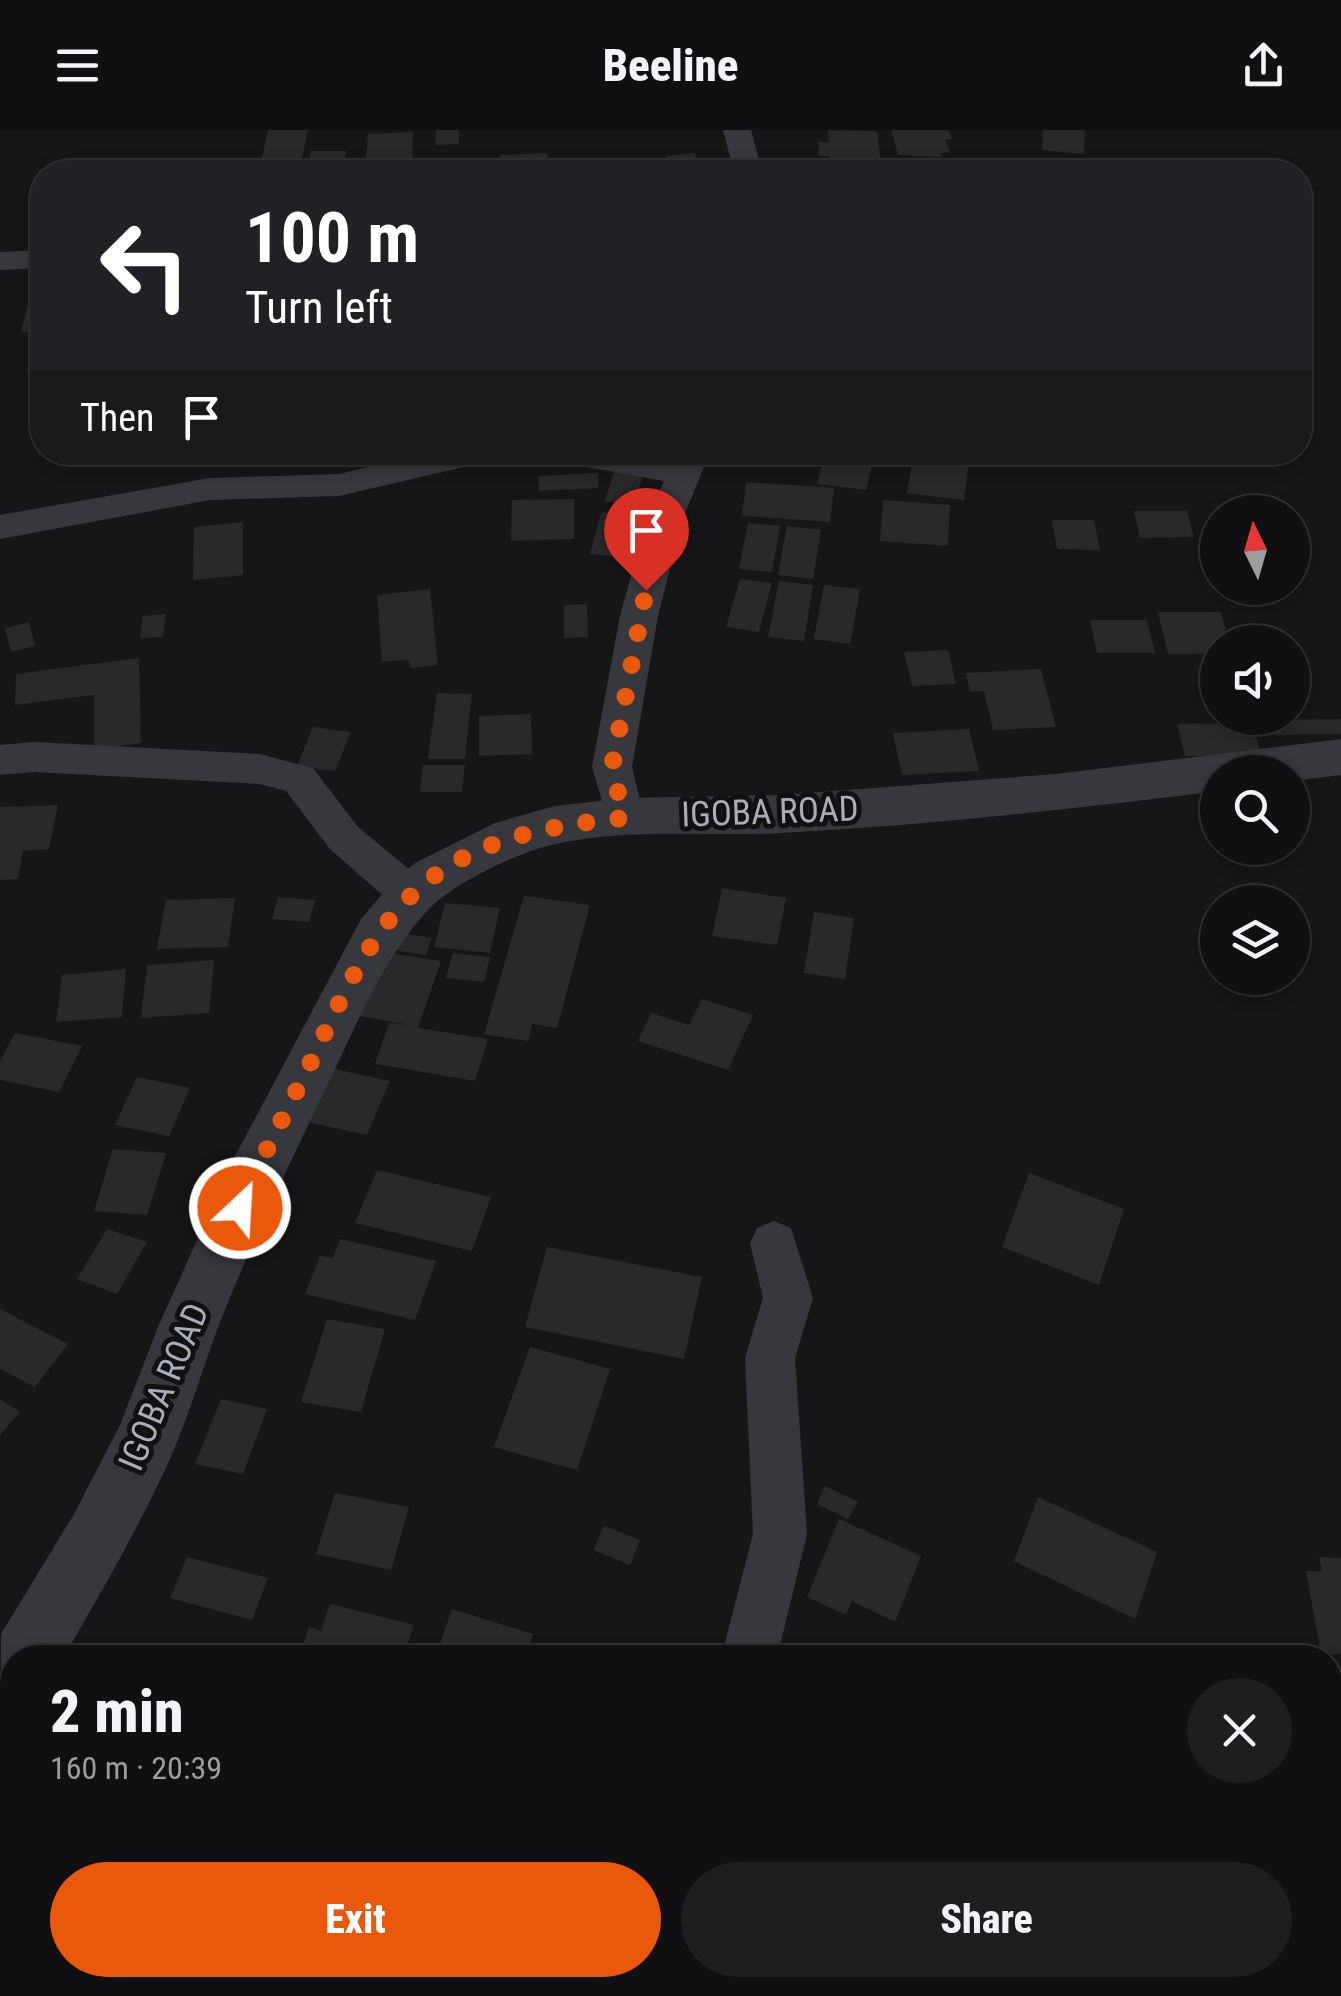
<!DOCTYPE html>
<meta charset="utf-8">
<style>
:root{--surface:#101012;--page:#1e1e20;--text:#f1f3f6;--muted:#9c9d9f;--line:#303032;--accent:#ea580c}
body{margin:0;font-family:"Roboto Condensed",sans-serif;background:var(--page);color:var(--text);height:100vh;display:flex;flex-direction:column;font-size:38px;white-space:nowrap}
*{box-sizing:border-box;margin:0}
p{font-size:32px;color:var(--muted)}
.icon{flex:none;width:55px;height:55px;fill:none;stroke:currentColor;stroke-width:2;stroke-linecap:round;stroke-linejoin:round}
.map{position:relative;flex:1;overflow:hidden}
.details{position:absolute;left:0px;top:1515px;width:1342px;height:352px;display:flex;flex-direction:column;background:var(--surface);border-radius:40px 40px 0 0;box-shadow:0 5px 15px #0003,0 0 0 2px var(--line)}
.details>*{flex:none}
.guide{position:absolute;left:30px;top:30px;width:1282px;height:305px;border-radius:40px;box-shadow:0 5px 15px #0003,0 0 0 2px var(--line);background:#202124;color:#fff;overflow:hidden}
.needle{width:65px;rotate:355deg}
.controls{position:absolute;left:1200px;top:365px;display:grid;gap:20px}
.controls a{display:grid;place-items:center;width:110px;height:110px;border-radius:50%;background:var(--surface);box-shadow:0 5px 15px #0003,0 0 0 2px var(--line);font-size:50px}
.pin{position:absolute;display:grid;place-items:center;width:85px;height:85px;color:#fff;margin:-102px -42px;border-radius:50% 50% 50% 0;rotate:-45deg;box-shadow:0 0 10px #0007}
.pin .icon{rotate:45deg}
.me{position:absolute;width:110px;margin:-55px;rotate:25deg;stroke-linejoin:round;filter:drop-shadow(0 0 8px #0008)}
.turn{display:flex;align-items:center;gap:35px;height:210px;padding:0 50px;font-size:45px}
.turn .icon{width:130px;height:130px;stroke-width:2.5}
.turn b{display:block;font-size:70px;line-height:85px}
.then{display:flex;align-items:center;height:95px;padding:0 50px;background:#0003;gap:20px;font-size:38px}
.round{display:grid;place-items:center;flex:none;width:105px;height:105px;border-radius:52px;background:var(--page)}
.summary{display:flex;align-items:center;justify-content:space-between;height:170px;padding:0 50px}
h1{font-size:60px;font-weight:800;line-height:75px}
.primary-button{display:flex;gap:20px;margin-top:auto;padding:20px 50px}
.primary-button a{flex:1;height:115px;border-radius:60px;background:var(--accent);color:#fff;font-size:40px;font-weight:800;line-height:115px;text-align:center}
.primary-button a+a{background:var(--page);color:var(--text)}
header{display:flex;justify-content:space-between;align-items:center;height:130px;padding:0 50px;background:var(--surface);font-size:45px;font-weight:800}
.map>svg:first-child{display:block}
</style>
<header><svg class="icon" aria-label="menu" viewBox="0 0 24 24"><path d="M4 6h16M4 12h16M4 18h16"/></svg>Beeline<svg class="icon" aria-label="share" viewBox="0 0 24 24"><path d="M12 15V3M7 8l5-5 5 5M5 13v7h14v-7"/></svg></header>
<div class="map">
<svg width="1341" height="1866" viewBox="0 0 1341 1866">
<rect width="100%" height="100%" fill="#161618"/>
<path fill="#29292c" d="M268 0H308L301 32H261Z
M436 0H459V14L435 15Z
M828 0 877 1 881 34 830 33V26H819L818 12H829Z
M891 0H949L952 9H945L950 22 941 23 942 27 898 25Z
M1043 0H1085L1084 24 1042 20Z
M413 2 412 42H365L368 4Z
M311 21H346L343 42H308Z
M547 23 548 42H500V25Z
M695 23 697 35 668 37 666 26Z
M968 31 1031 32 1033 42H970Z
M31 162H42V201L21 202Z
M825 322H875L866 360 817 354Z
M914 322H970L964 370 907 363Z
M614 342 643 346 634 375 605 371Z
M598 343 599 358 539 361 538 346Z
M746 352 834 358 830 392 742 386Z
M574 369V409L511 411 512 370Z
M883 370 950 375 948 416 880 411Z
M1134 381H1187L1194 407 1140 408Z
M601 382 630 385 620 427 590 424Z
M1052 390H1094L1100 420 1057 419Z
M243 392V445L193 450 194 397Z
M748 393 780 396 772 442 739 439Z
M787 396 821 400 813 449 778 445Z
M740 449 772 453 759 502 726 497Z
M779 451 813 455 804 511 768 507Z
M824 455 860 459 850 514 814 509Z
M430 459 438 535 410 538 409 530 382 532 377 465Z
M587 474 588 507 564 508V475Z
M1158 482H1221L1229 512H1218V524H1168Z
M166 484 163 507 140 508 143 486Z
M1090 490H1147L1155 523H1097Z
M29 492 35 516 11 522 5 498Z
M948 520 956 554 912 556 904 522Z
M139 528 141 613 94 620V565L15 575 16 544Z
M1041 539 1056 597 993 600 984 561 970 562 966 543Z
M437 563 472 564 465 629H428Z
M531 584 532 624 479 626V586Z
M1341 589V604L1272 605 1268 590Z
M1252 593 1261 625 1185 626 1177 594Z
M313 597 351 602 335 641 297 636Z
M969 599 979 641 902 645 893 603Z
M423 635H465L462 662H420Z
M58 675 49 719 23 721 18 749 0 750V677Z
M722 758 786 768 777 815 712 806Z
M524 766 590 775 557 898 532 894 528 911 484 904Z
M278 767 315 770 309 792 272 789Z
M235 768 228 817 157 819 166 770Z
M445 773 500 778 490 823 434 817Z
M814 782 854 788 845 849 804 843Z
M400 803 432 808 426 825 393 820Z
M372 820 441 831 418 898 488 909 475 951 375 934 389 893 411 895 347 884Z
M453 823 490 827 484 852 446 848Z
M214 830 209 883 141 888 147 835Z
M126 839 122 887 56 892 62 845Z
M702 869 753 885 728 940 638 911 651 883 689 895Z
M15 903 82 916 59 962 0 950V931Z
M326 937 390 951 367 1005 302 991Z
M137 947 190 958 169 1006 115 995Z
M113 1019 166 1023 147 1085 94 1081Z
M377 1040 491 1067 472 1121 355 1093Z
M1029 1043 1124 1079 1099 1155 1002 1117Z
M107 1099 147 1112 117 1164 77 1149Z
M340 1109 436 1131 415 1190 305 1164 320 1126 333 1128Z
M547 1117 702 1147 684 1229 525 1197Z
M0 1179 68 1214 35 1257 0 1239Z
M327 1189 385 1199 361 1282 301 1272Z
M530 1217 610 1239 577 1340 494 1317Z
M0 1269 20 1282 0 1305Z
M221 1269 267 1279 243 1344 195 1334Z
M825 1356 858 1372 848 1389 817 1374Z
M335 1363 409 1377 391 1440 316 1424Z
M1038 1367 1157 1422 1135 1489 1014 1431Z
M839 1389 921 1426 895 1492 852 1471 846 1485 807 1467Z
M604 1396 640 1410 630 1435 593 1420Z
M187 1427 268 1448 252 1490 170 1468Z
M1319 1427 1341 1428V1524H1321L1306 1441H1322Z
M330 1474 414 1495 403 1528H298L309 1497 321 1501Z
M452 1479 533 1504 525 1528H435Z
M1341 1626V1732L1330 1736V1631Z
M0 1659 12 1663V1715L0 1711Z
M0 1717 12 1721V1843L0 1839 5 1824 0 1822Z
M50 1855H96L91 1866Z
M174 1855V1866H118L119 1859Z
M330 1855H429L426 1866H326Z
M736 1855H807L830 1866H733Z
M913 1855H1007L1003 1866H932Z
M1053 1855H1179L1176 1866H1049Z"/>
<g fill="none" stroke-linecap="round" stroke-linejoin="round">
<path fill="#37383d" fill-rule="evenodd" d="M723 0H751L762 42H734Z
M42 120V138L0 140V122Z
M432 322H499L494 330 339 366 210 370 0 409V385L210 348 339 344Z
M548 322H630L673 330 676 322H710L682 391 658 486 632 637 644 687 638 698 624 703 610 698 592 637 620 486 646 391 664 351 565 333 553 330Z
M35 612 259 624 313 638 358 697 426 753 432 765 426 777 411 782 396 777 330 719 286 661 259 654 35 642 0 645V615Z
M774 1091 791 1098 813 1168 795 1228 807 1404 777 1528H721L753 1404 745 1228 763 1168 750 1113 757 1098Z
M621 1855H683L679 1866H617Z"/>
<path fill="#37383d" fill-rule="evenodd" d="M1341 609V645L1292 651V642H1218V661C1073 679 928 695 782 703 706 707 626 697 551 715 515 724 454 753 428 780 380 831 353 904 322 966 285 1043 248 1120 217 1200 201 1243 188 1289 169 1331 138 1399 101 1463 63 1528H12V1557L1 1552V1504L74 1384 120 1295 158 1197 233 1030 361 789 393 751 415 733 495 693 555 676 624 668 781 665 1056 644Z"/>
</g>
<g fill="none" stroke-linecap="round" stroke-linejoin="round">
<path stroke="#ea580c" stroke-width="18" stroke-dasharray="0 32.4" d="M240 1078C260 1031 284 986 307 940 339 875 370 795 430 749 486 706 556 695 624 688L612 637 646 460"/>
</g>
<g text-anchor="middle" dominant-baseline="central" stroke-width="10" stroke-linejoin="round" paint-order="stroke">
<g font-size="35" fill="#a8adb8" stroke="#111113">
<text transform="translate(770 682) rotate(-2)">IGOBA ROAD</text>
<text transform="translate(164 1257) rotate(-67)">IGOBA ROAD</text>
</g>
</g>
</svg>
<div class="controls">
<a><svg class="needle" viewBox="-14 -14 28 28"><path d="M0-13l5 13h-10z" fill="#e53935"/><path d="M0 13l5-13h-10z" fill="#9c9d9f"/></svg></a>
<a><svg class="icon" aria-label="sound" viewBox="0 0 24 24"><path d="M4 9h4l5-4v14l-5-4H4zM17 9q2 3 0 6"/></svg></a>
<a><svg class="icon" aria-label="search" viewBox="0 0 24 24"><circle cx="10" cy="10" r="6"/><path d="M15 15l6 6"/></svg></a>
<a><svg class="icon" aria-label="layers" viewBox="0 0 24 24"><path d="M12 4l9 5-9 5-9-5zM3 14l9 5 9-5"/></svg></a>
</div>
<div class="pin" style="left:646px;top:460px;background:#d93025"><svg class="icon" aria-label="arrive" viewBox="0 0 24 24"><path d="M6 21V4h12l-3 4 3 4H6"/></svg></div>
<svg class="me" style="left:240px;top:1078px" viewBox="-20 -20 40 40"><circle r="17" fill="#ea580c" stroke="#fff" stroke-width="3"/><path d="M0-11L8 9 0 5-8 9z" fill="#fff"/></svg>
<div class="guide">
<div class="turn"><svg class="icon" aria-label="left" viewBox="0 0 24 24"><path d="M17 20v-9H6M10 6l-5 5 5 5"/></svg><div><b>100 m</b>Turn left</div></div>
<div class="then">Then<svg class="icon" aria-label="arrive" viewBox="0 0 24 24"><path d="M6 21V4h12l-3 4 3 4H6"/></svg></div>
</div>
<section class="details">
<div class="summary"><div><h1>2 min</h1><p>160 m · 20:39</p></div><a class="round"><svg class="icon" aria-label="close" viewBox="0 0 24 24"><path d="M6 6l12 12M18 6L6 18"/></svg></a></div>
<div class="primary-button"><a>Exit</a><a>Share</a></div>
</section>
</div>
